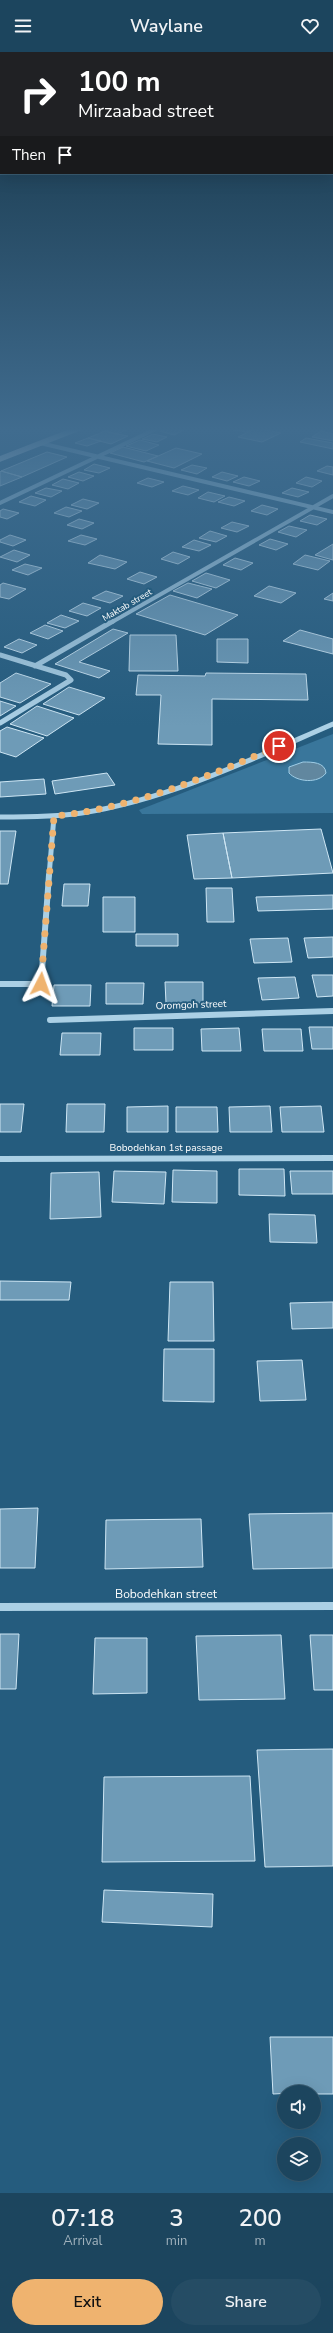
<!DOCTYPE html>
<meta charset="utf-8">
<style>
:root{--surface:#1c455e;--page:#254c64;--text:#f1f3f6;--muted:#a0b1bc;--line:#3a5d73;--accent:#efb36f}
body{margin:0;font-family:"Nunito Sans",sans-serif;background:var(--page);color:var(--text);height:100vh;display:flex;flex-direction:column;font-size:15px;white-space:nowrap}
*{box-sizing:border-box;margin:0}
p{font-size:13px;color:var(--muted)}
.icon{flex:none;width:22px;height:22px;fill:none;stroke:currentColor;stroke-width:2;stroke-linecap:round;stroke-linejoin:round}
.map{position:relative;height:2141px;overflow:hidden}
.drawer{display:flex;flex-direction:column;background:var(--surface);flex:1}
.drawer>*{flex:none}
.hud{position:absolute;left:0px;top:0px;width:333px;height:122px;box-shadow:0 4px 16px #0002,0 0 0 1px var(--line);background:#202124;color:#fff;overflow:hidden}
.tools{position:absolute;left:277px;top:2033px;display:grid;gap:8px}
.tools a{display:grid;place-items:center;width:44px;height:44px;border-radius:50%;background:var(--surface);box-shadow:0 4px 16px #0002,0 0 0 1px var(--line);font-size:20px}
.pin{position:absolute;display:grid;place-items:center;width:34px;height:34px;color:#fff;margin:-17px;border:2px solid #fff;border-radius:50%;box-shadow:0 1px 4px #0007}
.me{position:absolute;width:44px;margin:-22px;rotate:4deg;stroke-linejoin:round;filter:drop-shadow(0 0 3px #0008)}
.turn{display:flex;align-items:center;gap:14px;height:84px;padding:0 12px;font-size:18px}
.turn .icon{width:52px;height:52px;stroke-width:2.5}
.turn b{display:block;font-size:28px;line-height:34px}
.then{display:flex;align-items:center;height:38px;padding:0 12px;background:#0003;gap:8px;font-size:15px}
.eta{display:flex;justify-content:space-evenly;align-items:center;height:68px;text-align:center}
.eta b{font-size:24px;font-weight:600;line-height:28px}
.primary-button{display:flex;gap:8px;margin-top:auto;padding:8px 12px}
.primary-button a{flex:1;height:46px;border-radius:24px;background:var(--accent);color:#111;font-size:16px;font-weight:600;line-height:46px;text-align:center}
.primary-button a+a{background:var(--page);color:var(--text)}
header{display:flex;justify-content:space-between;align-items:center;height:52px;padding:0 12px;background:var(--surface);font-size:18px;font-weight:600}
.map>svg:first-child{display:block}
</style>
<header><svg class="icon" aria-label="menu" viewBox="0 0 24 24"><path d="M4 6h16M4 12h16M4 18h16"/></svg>Waylane<svg class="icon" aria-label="heart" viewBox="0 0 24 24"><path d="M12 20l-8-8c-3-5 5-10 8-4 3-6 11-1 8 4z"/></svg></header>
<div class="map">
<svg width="333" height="2141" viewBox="0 0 333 2141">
<rect width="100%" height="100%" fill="#255c7e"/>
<path fill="#39769b" d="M333 682V761L142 762 139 758Z"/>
<path fill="#61879f" stroke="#9fcde6" d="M303 710C312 710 325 710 326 721 318 732 297 730 289 721V715Z"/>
<path fill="#6e9bb7" stroke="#cee6f4" d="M115 375H132L117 382 105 379Z
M170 375 184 378 174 383 160 379Z
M239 375H258L247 380 233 378Z
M257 376 281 381 262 390 238 385Z
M105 379 117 382 128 384 111 392 88 386Z
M321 379 333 382V389L312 385Z
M153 382 167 385 157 390 142 387Z
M88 386 101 389 87 394 75 391Z
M306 386 333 391V397L300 390Z
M140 388 159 393 146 399 126 394Z
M123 395 158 404 144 410 110 401Z
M176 396 202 402 174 416 147 409Z
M47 400 67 405 22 425 1 419Z
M94 412 110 416 99 421 84 418Z
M192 413 207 416 197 422 181 418Z
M327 414 333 415V423L317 419Z
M0 420 1 419 22 425 0 434Z
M79 420 94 424 83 429 68 425Z
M222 420 238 424 227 429 212 425Z
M244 425 260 429 249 434 233 430Z
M306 425 322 429 312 435 296 431Z
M148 426 164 430 152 435 137 431Z
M63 427 79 431 68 437 52 433Z
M183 434 199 438 188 443 172 439Z
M46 436 62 439 51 445 35 441Z
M292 436 309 440 298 445 282 441Z
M208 440 225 444 214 450 198 446Z
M31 444 46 448 35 454 19 450Z
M229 445 245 449 234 454 218 450Z
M83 447 99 451 87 457 71 453Z
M262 453 278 457 267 463 251 459Z
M66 455 82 459 69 465 54 461Z
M3 457 19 461 7 467 0 465V459Z
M310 463 327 467 317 473 300 469Z
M79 467 94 471 82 477 67 473Z
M232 470 249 474 237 480 221 476Z
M289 474 307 478 296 485 278 480Z
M210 479 227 484 216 490 199 486Z
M10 483 26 488 13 494 0 490V488Z
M81 483 97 487 85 493 68 489Z
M270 487 288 492 276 498 259 493Z
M194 488 211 493 199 499 182 495Z
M333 492V508L315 503Z
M14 498 30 503 17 510 0 505Z
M173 500 190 505 178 512 161 507Z
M100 503 127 510 115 517 88 511Z
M305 503 330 509 318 518 293 512Z
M235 506 253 511 241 518 223 513Z
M25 512 42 516 28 523 12 518Z
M140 520 157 525 144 532 127 527Z
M206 521 230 528 216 536 192 529Z
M3 531 26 537 9 547 0 545V533Z
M188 531 212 537 197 546 173 539Z
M269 534 296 541 281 551 254 544Z
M106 539 123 544 110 551 92 546Z
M333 541V549L324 547Z
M170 543 238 563 205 583 136 562Z
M83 551 101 556 87 564 69 559Z
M61 563 79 569 65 576 47 571Z
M45 573 63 579 48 587 30 581Z
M113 577 128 581 79 610 110 619 99 626 55 612Z
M300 578 333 587V602L283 589Z
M130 583H176L178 619H129Z
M19 587 37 593 22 601 4 595Z
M217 587H248V611L217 610Z
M16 621 51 632 20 651 0 645V631Z
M206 621 306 622 308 648 212 647V693L158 692 161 643H136L138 623 205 624Z
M69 635 105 646 79 663 43 652Z
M0 649 16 654 0 664Z
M37 654 74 666 47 684 10 672Z
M7 675 44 686 16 705 0 700V679Z
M107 721 115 733 55 742 52 729Z
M44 727 46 742 0 745V730Z
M321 777 333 821 232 826 223 781Z
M0 779H16L8 832H0Z
M223 781 232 826 194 827 187 783Z
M64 832H90L88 854H62Z
M206 836H232L234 870H207Z
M333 843V857L258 859 256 845Z
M103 845H135V880H103Z
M136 882H178V894H136Z
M333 885V905L308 906 304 886Z
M288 886 292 910 254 911 250 887Z
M312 923H333V944L317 945Z
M295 925 299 946 262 948 258 926Z
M165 930H203V951H166Z
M106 931H144L143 952H106Z
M54 933H91L90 954H52Z
M309 975H333V997H312Z
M134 976H173V998H134Z
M239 976 241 999H202L201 977Z
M262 977H301L303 999H264Z
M62 981H101L100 1003H60Z
M0 1052H24L21 1080H0Z
M67 1052H105L104 1080H66Z
M168 1054V1080H127V1055Z
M270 1054 272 1080H230L229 1055Z
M321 1054 324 1080H282L280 1055Z
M176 1055H217L218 1080H176Z
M239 1117H284L285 1144 239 1143Z
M173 1118 217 1119V1151L172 1150Z
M114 1119 166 1120 164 1152 112 1150Z
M290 1119H333V1142H292Z
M99 1120 101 1165 50 1167 51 1121Z
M269 1162 315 1163 317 1191 270 1190Z
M0 1229 71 1230 69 1248H0Z
M170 1230H213L214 1289H168Z
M333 1250V1276L292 1277 290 1251Z
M164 1297H214V1350L163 1349Z
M302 1308 306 1348 260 1349 257 1309Z
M38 1456 35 1516H0V1457Z
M333 1461V1516L253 1517 249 1462Z
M201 1467 203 1515 105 1517 106 1468Z
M0 1582H19L16 1637H0Z
M281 1583 285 1647 199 1648 196 1584Z
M310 1583H333V1638H314Z
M95 1586H147V1641L93 1642Z
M333 1697V1814L265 1815 257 1698Z
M250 1724 255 1809 102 1810 104 1725Z
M104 1838 213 1842 212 1875 102 1870Z
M270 1985H333V2042H314V2040L273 2042Z"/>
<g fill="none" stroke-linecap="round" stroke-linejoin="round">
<path stroke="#abd0e5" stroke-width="4" d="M40 391 333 460
M0 451 160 375
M112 570 333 444"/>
<path stroke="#abd0e5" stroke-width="5" d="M0 603 66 623 71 628 0 671
M35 614 113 569
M0 765C27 765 55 765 82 761 170 747 252 707 333 672
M49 824 54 764"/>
<path stroke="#abd0e5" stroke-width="6" d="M0 932H41L49 823
M50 968 333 959
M0 1107 333 1106"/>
<path stroke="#abd0e5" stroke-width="8" d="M0 1555 333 1554"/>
<path stroke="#ebf5fd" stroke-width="5.5" d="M0 407 82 375"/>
</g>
<linearGradient id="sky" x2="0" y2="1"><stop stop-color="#143345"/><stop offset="0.56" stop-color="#406c8f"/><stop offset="1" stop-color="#406c8f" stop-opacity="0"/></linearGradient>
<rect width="333" height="674" fill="url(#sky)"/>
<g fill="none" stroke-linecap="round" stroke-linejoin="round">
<path stroke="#efb36f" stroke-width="7" stroke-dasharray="0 12.6" d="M41 932 54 764C134 756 206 725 279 694"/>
</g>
<g text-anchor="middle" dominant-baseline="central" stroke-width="4" stroke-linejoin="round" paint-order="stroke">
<g font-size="9" fill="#fff" stroke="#255c7e">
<text transform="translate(127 553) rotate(-30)">Maktab street</text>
</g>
<g font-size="10" fill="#fff" stroke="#255c7e">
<text transform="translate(191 953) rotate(-2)">Oromgoh street</text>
<text x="166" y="1096">Bobodehkan 1st passage</text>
</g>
<g font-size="12" fill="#fff" stroke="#255c7e">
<text x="166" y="1542">Bobodehkan street</text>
</g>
</g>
</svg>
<div class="tools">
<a><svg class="icon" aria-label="sound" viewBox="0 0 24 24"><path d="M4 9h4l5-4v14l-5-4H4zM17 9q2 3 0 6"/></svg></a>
<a><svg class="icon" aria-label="layers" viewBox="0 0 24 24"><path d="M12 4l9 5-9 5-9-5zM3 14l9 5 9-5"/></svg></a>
</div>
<div class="pin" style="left:279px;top:694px;background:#d93025"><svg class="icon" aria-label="arrive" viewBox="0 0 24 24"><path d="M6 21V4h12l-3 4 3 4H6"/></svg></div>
<svg class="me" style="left:41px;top:932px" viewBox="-20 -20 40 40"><path d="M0-17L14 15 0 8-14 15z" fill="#efb36f" stroke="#fff" stroke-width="4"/></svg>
<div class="hud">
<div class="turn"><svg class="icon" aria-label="right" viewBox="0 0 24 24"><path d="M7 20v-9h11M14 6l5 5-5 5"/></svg><div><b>100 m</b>Mirzaаbаd street</div></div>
<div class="then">Then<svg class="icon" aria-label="arrive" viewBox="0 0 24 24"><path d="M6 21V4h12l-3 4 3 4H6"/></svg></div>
</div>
</div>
<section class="drawer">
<div class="eta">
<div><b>07:18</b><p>Arrival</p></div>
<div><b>3</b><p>min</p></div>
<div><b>200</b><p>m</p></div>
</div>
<div class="primary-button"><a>Exit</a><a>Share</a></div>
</section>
